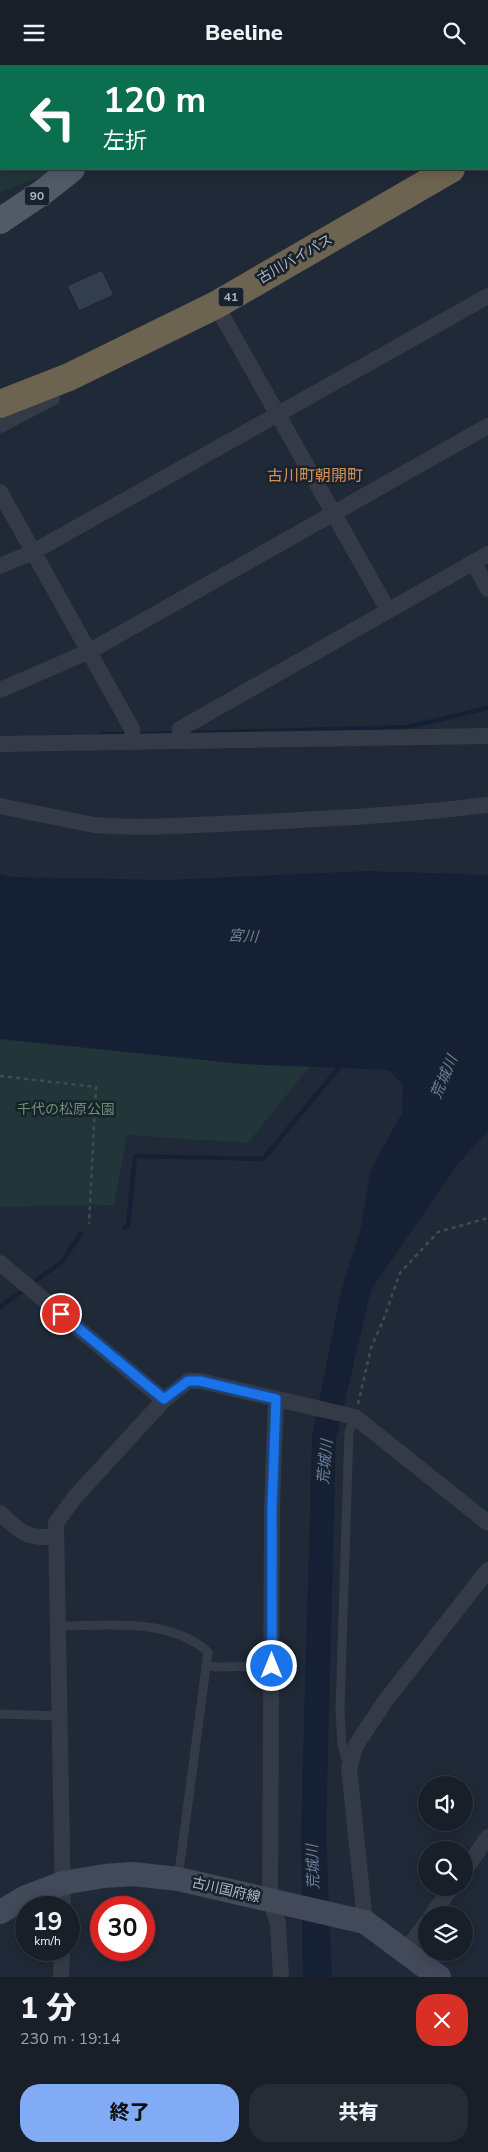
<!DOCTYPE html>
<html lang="ja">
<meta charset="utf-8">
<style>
:root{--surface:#181f29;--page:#252c35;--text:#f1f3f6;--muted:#9fa2a8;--line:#363d46;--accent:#82abf6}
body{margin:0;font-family:"Nunito Sans","Noto Sans JP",sans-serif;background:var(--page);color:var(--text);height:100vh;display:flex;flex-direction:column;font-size:19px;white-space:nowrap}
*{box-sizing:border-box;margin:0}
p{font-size:16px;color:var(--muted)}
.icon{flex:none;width:28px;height:28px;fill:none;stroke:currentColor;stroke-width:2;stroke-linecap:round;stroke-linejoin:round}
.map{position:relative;height:1912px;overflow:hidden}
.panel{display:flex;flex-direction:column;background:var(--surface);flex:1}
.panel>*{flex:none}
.banner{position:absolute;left:0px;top:0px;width:489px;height:105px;box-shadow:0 2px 12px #0003,0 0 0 1px var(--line);background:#0b6e4f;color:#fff;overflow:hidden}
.buttons{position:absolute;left:418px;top:1711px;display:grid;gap:10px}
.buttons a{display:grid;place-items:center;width:55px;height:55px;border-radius:50%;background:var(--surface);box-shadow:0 2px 12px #0003,0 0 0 1px var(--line);font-size:25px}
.speed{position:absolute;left:15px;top:1831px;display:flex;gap:10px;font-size:25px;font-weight:700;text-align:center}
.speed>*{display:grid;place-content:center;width:65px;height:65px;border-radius:50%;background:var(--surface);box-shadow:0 2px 12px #0003,0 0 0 1px var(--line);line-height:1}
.speed small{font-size:12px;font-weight:400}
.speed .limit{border:8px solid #d22;background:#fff;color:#111}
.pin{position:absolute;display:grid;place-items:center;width:42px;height:42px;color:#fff;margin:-21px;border:2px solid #fff;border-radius:50%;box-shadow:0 1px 5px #0007}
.me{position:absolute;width:55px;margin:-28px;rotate:0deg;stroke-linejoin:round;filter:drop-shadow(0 0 4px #0008)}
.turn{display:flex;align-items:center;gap:18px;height:105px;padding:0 20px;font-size:22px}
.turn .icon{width:65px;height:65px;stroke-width:2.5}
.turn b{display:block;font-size:35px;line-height:42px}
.round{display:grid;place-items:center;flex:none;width:52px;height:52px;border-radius:20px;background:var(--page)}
.head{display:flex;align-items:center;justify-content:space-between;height:85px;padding:0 20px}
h1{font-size:30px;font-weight:800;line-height:38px}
.button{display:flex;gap:10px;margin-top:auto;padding:10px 20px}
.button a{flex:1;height:58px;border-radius:20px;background:var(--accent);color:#111;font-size:20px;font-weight:800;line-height:58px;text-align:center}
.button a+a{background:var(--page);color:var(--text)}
header{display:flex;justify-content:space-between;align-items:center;height:65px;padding:0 20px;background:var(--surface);font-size:22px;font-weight:800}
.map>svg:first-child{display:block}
</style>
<header><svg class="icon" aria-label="menu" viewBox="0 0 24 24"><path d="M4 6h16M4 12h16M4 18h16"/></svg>Beeline<svg class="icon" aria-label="search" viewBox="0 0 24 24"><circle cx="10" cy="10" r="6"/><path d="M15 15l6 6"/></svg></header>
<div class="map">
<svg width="488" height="1912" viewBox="0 0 488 1912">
<rect width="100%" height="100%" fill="#202937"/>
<path fill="#223538" d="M0 0H113L1 1V104H51L48 109 0 127Z
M0 973 319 990 248 1078 127 1070 114 1140 0 1142Z"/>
<path fill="#152034" d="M369 806 488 810V1066L457 1100 371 1225 336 1374 326 1766 332 1912H303L301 1767 312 1371 341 1227 361 1162 370 1107 402 1048 403 1020 389 1005 243 999 0 974V809L12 812 165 815Z"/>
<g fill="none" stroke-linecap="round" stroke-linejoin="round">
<path stroke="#152034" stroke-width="4.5" d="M186 668 407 662 488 643
M101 669H129
M136 669 176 668
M125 1163 128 1161 135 1091 263 1094 341 1000
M31 1219 62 1197 81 1168
M0 1242 25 1224"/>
</g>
<path fill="#323d4e" stroke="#1b222e" d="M102 205 114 230 79 246 67 221Z"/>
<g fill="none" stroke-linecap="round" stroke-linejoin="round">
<path stroke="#3b4e50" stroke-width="2.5" stroke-dasharray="4 4" stroke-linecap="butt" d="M0 1011 96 1022 89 1159
M358 1339 371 1283 384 1253 400 1208 438 1167 488 1153"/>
<path stroke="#343b47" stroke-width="9" d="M57 1561C106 1561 169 1552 208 1587L178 1814
M206 1600 217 1602 272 1601
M0 1649 59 1651
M348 1700 342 1680 340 1645 349 1367 355 1352"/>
<path stroke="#343b47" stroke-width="16" d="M216 240 388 545
M0 360 52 333
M0 427 132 664 133 676
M473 497 488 524
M0 501 33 487 488 231
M0 625 90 586 488 361
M180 676V664L488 489
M0 679 488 671
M0 741 94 760C143 764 193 760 242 758 324 754 406 750 488 740
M0 1198 164 1335 188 1316H200L355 1352 488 1458
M276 1335 272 1442 270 1836 278 1858 281 1912
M0 1448C22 1468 24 1473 55 1472
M464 1806 488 1772
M63 1842 56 1458 75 1432 164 1335
M432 1850 452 1822
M365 1857 349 1703 356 1680 386 1635 488 1505
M405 1887 426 1858
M61 1912 62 1885"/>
<path stroke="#424a5a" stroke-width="24" d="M0 1847 26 1832 63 1818 104 1811 133 1809 178 1814 365 1857 439 1912"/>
<path stroke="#525a68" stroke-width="26" d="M142 1V0
M0 156 43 127 72 104"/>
<path stroke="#6d6351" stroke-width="28" d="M0 339 69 312 216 240 451 104"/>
</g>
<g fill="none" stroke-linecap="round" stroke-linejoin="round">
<g stroke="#114b97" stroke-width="12">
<path id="route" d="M61 1249 164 1334 188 1316H200L276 1334 272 1442V1601"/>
</g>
<use href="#route" stroke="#1a73e8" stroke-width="9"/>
</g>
<g text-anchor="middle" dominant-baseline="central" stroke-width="5" stroke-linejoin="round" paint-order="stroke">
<g fill="#19212c" stroke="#818996" stroke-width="1">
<rect x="24.5" y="121.5" width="25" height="19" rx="4"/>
<rect x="218.5" y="222.5" width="25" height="19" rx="4"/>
</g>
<g font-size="12" font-weight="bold" fill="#aeb6c4">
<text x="37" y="131">90</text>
<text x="231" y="232">41</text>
</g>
<g font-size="14" fill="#aeb6c4" stroke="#19212c">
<text transform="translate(295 194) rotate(-30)">古川バイパス</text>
<text transform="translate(226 1825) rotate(13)">古川国府線</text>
</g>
<g font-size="14" fill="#669472" stroke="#19212c">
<text x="66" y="1044">千代の松原公園</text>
</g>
<g font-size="15" font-style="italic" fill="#677fa3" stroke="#19212c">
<text transform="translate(243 871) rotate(4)">宮川</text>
<text transform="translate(444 1012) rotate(-67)">荒城川</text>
<text transform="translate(325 1397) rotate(-85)">荒城川</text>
<text transform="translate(313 1802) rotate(-92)">荒城川</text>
</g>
<g font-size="16" fill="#d1925c" stroke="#19212c">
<text x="315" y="411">古川町朝開町</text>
</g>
</g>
</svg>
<div class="buttons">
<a><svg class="icon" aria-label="sound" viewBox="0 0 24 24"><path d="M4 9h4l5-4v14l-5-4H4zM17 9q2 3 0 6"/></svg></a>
<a><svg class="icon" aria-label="search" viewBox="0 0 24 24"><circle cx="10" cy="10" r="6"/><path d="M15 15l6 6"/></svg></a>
<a><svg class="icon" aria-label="layers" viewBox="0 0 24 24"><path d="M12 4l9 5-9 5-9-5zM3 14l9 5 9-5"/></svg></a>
</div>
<div class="speed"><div>19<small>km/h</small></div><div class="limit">30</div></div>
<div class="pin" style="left:61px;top:1249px;background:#d93025"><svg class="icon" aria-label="arrive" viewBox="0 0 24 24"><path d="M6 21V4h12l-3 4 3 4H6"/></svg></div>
<svg class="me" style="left:272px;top:1601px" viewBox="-20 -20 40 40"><circle r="17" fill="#1a73e8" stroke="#fff" stroke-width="3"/><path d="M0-11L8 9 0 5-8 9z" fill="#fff"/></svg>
<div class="banner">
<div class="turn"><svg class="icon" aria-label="left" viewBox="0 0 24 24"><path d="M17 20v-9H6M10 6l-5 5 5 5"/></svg><div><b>120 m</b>左折</div></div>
</div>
</div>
<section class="panel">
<div class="head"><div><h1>1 分</h1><p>230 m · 19:14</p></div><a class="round" style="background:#d93025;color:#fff"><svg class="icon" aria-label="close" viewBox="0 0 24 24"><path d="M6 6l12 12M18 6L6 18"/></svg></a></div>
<div class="button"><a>終了</a><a>共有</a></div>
</section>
